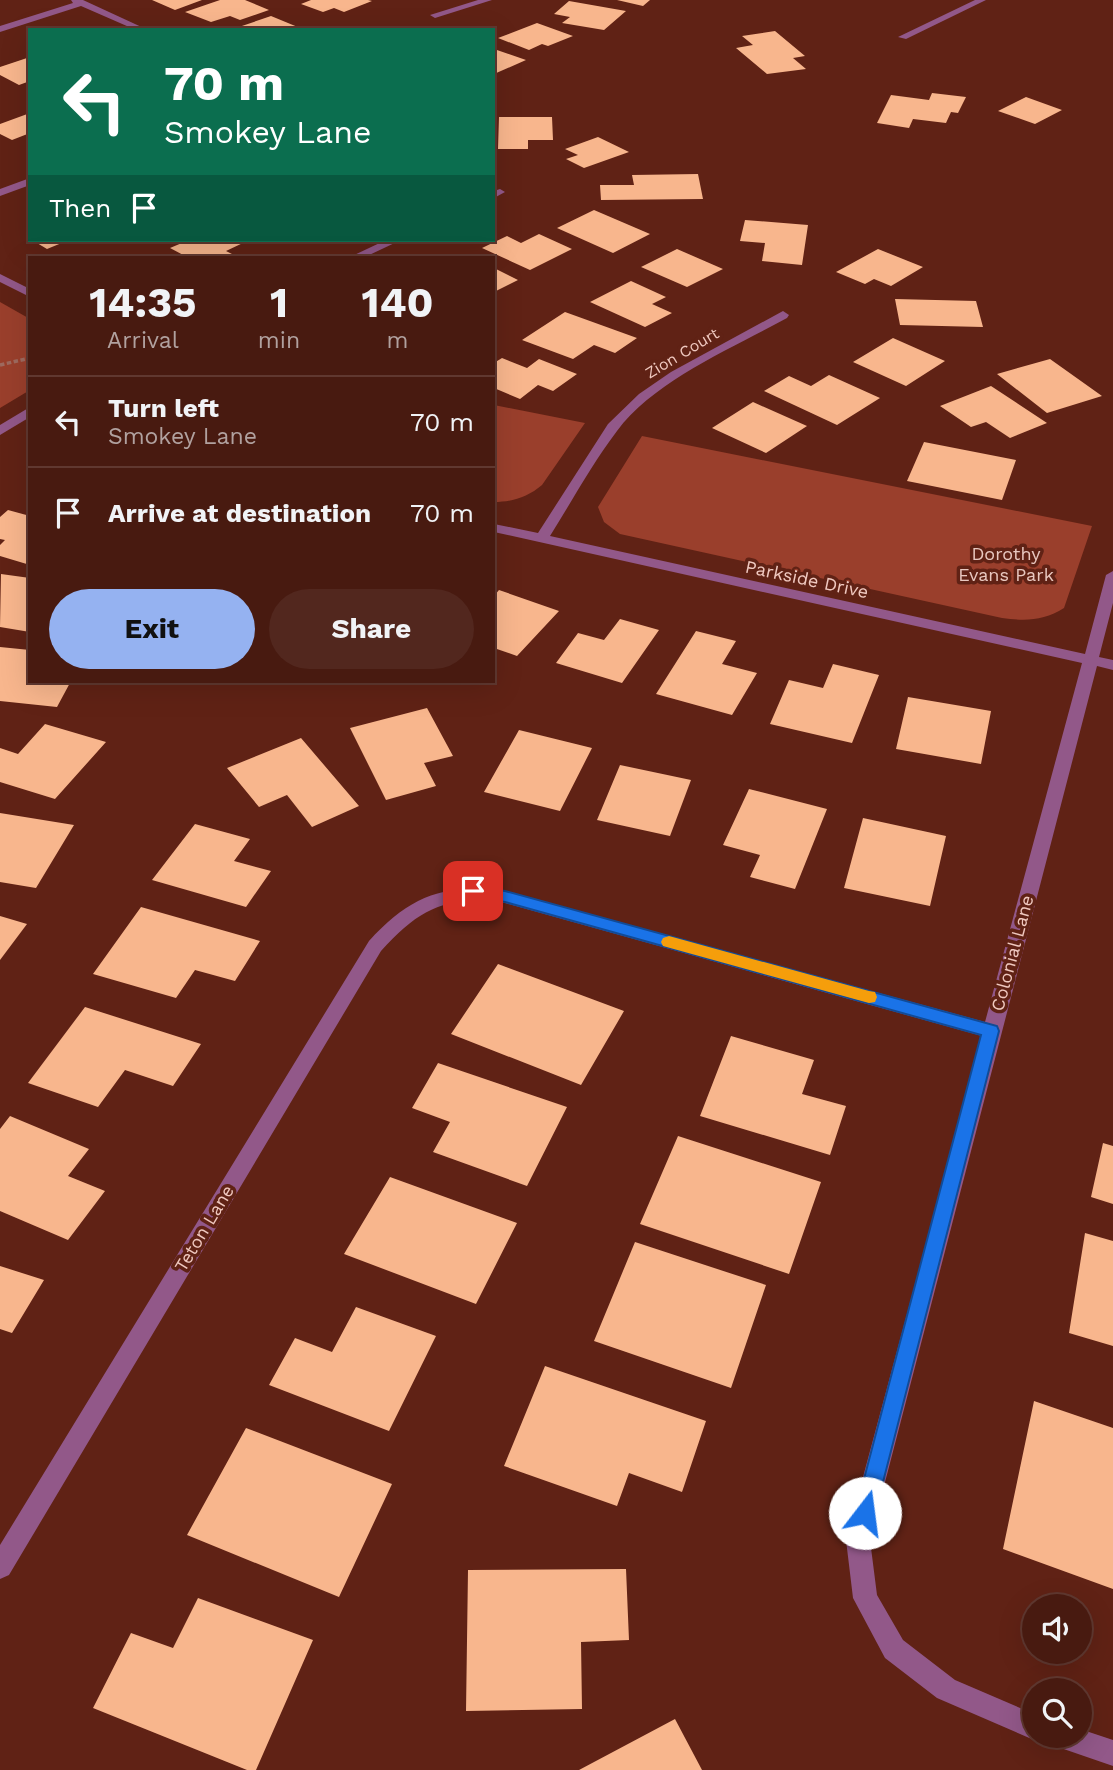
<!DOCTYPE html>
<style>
:root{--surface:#481a10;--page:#52271e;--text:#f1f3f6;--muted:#b1a19f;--line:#603830;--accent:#95b2f1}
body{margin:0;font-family:"Work Sans",sans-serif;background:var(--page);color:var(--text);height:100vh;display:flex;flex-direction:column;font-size:26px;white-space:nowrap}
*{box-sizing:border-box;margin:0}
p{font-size:23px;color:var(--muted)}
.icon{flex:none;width:38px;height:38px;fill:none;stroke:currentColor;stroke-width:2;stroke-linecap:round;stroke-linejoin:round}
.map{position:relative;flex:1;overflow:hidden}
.panel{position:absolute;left:28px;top:256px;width:467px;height:427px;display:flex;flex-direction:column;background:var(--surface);border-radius:0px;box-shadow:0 7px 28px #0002,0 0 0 2px var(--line)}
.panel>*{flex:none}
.hud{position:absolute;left:28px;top:28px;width:467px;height:214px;border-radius:0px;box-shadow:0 7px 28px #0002,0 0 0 2px var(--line);background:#0b6e4f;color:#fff;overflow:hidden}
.controls{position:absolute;left:1022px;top:1594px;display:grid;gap:14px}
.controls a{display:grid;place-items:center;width:70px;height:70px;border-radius:50%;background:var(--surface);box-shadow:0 7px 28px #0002,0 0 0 2px var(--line);font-size:35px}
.pin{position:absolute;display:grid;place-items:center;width:60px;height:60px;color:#fff;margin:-30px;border-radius:14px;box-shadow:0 4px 10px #0006}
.me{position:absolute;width:77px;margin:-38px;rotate:15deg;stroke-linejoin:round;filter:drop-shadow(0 0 5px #0008)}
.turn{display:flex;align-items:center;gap:24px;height:147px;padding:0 21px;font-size:32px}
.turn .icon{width:91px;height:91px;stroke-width:2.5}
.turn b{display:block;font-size:49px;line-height:60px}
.then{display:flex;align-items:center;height:66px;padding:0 21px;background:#0003;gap:14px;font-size:26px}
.eta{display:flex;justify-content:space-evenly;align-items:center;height:119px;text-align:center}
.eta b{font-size:42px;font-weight:700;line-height:49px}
.action{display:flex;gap:14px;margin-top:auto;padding:14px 21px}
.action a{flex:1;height:80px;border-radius:42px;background:var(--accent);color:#111;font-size:28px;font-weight:700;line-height:80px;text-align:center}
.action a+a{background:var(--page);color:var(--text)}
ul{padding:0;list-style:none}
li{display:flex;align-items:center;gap:21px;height:91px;padding:0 21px;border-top:2px solid var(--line)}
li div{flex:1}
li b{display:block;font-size:26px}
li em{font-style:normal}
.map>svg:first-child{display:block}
</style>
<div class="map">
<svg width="1113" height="1770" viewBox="0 0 1113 1770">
<rect width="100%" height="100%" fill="#602215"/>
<path fill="#9a3f2c" d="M0 302 30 319V390L0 408Z
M494 405 585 423 542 485C528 497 512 502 494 502Z
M642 436 1092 526 1064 608C1044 621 1025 621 1002 618L620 534 604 522 598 507Z"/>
<path fill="#f8b68d" d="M152 0H202L175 10Z
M220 0H245L269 10 240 20 230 16 211 22 185 12Z
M311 0H368L372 1 344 12 334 8 323 12 301 4Z
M617 0H650L643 6Z
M569 1 626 11 604 30 562 23 570 17 554 14Z
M271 16 305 30H233V29Z
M537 23 573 36 548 46 542 44 529 50 498 38Z
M775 31 805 56 793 58 806 69 767 74 736 48 753 45 742 36Z
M494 49 526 60 494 74Z
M30 57V81L19 85 0 75V67Z
M932 93 966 97 958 113 951 112 946 123 913 119 909 128 877 123 891 95 929 100Z
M1026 97 1062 110 1035 124 998 111Z
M30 113V133L12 140 0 134V124Z
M499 117H552L553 140H528V149H498Z
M598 137 629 152 584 168 566 159 578 155 565 149Z
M698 174 703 199 601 200 600 185H634L632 175Z
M594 210 650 234 613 253 557 228Z
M745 220 808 225 802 265 762 261 765 243 740 241Z
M539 234 572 249 530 270 482 248 507 236 521 243Z
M32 240H69L47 249Z
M189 240H240L245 242 226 251 238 257H187L170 248Z
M677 249 723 269 687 287 641 267Z
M878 249 923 267 891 286 874 279 865 284 836 272Z
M494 268 518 280 494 292Z
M631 281 666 297 652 304 672 313 645 327 590 302Z
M895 299 976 301 983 327 900 325Z
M565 312 637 338 615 353 594 345 573 359 522 340Z
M893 338 945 361 906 386 853 362Z
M502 358 527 368 539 359 577 374 553 391 538 385 520 399 494 388V363Z
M1050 359 1102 396 1047 413 997 374Z
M829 375 880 398 837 425 764 391 789 376 811 386Z
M991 386 1047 423 1010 438 986 422 971 427 940 406Z
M753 402 807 426 766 453 712 428Z
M924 442 1016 460 1002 500 907 481Z
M8 510 30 516V565L0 556V545L5 540 0 539V517Z
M1 574 30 578V632L0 627Z
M499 590 559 611 517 656 494 648V596Z
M620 619 659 630 622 683 556 663 578 633 604 640Z
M696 631 736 641 722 664 757 673 732 715 656 694Z
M0 647 30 650V681H71L57 707 0 701Z
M833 664 879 675 852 743 770 724 789 680 823 688Z
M908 697 991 711 981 764 896 749Z
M427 708 453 756 424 763 436 786 386 800 350 728Z
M45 724 106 742 55 799 0 782V748L18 754Z
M519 730 592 748 560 811 484 792Z
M301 738 359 806 312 827 287 795 259 807 227 768Z
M620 765 691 780 670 836 597 820Z
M749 789 827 809 795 889 750 877 760 855 723 845Z
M0 813 74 825 36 888 0 882Z
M863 818 946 836 930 906 844 888Z
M195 824 250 839 234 861 271 871 246 907 152 880Z
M141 907 260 941 235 981 195 970 176 998 93 974Z
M0 916 27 924 0 960Z
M498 964 624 1011 581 1085 451 1034Z
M85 1007 201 1044 173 1086 125 1070 98 1107 28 1083Z
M731 1036 814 1060 802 1094 846 1106 830 1155 700 1116Z
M438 1063 567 1107 527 1186 433 1152 450 1122 412 1108Z
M10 1116 89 1149 68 1176 105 1191 68 1240 0 1211V1129Z
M678 1136 821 1182 789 1274 640 1224Z
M1103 1143 1113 1146V1204L1091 1197Z
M390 1177 517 1223 476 1304 344 1254Z
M1085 1233 1113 1241V1346L1069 1333Z
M635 1242 766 1285 731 1388 594 1341Z
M0 1266 44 1280 12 1333 0 1329Z
M356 1307 436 1336 389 1431 269 1385 295 1338 332 1352Z
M545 1366 706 1421 682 1492 629 1473 617 1506 504 1466Z
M1034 1401 1113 1428V1589L1003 1549Z
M246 1428 392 1484 339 1597 187 1535Z
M626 1569 629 1640 581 1642 582 1709 466 1711 468 1570Z
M198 1598 313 1640 256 1770H247L93 1708 131 1633 173 1648Z
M675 1719 702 1770H579Z"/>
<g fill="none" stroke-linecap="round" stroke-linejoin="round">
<path stroke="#9e6a5f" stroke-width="3.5" stroke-dasharray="4.5 2.5" stroke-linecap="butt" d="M0 365 30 358"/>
<path fill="#925889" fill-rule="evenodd" d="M71 0H83L148 30H136L81 6 0 32V26L73 3Z
M478 0H492L435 18 430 15Z
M975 0H986L906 39 898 37Z
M30 178V185L0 196V189Z
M500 189 505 192 494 198V191Z
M386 240H401L365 257H350Z
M0 274 30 289V297L0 282Z
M783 311 789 315 787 318C733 348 655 380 617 431 592 464 572 501 550 536L1085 654 1106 575 1113 571V603L1099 657 1113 660V670L1097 666 870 1540 877 1595 903 1640 955 1680 1034 1714V1736H1043L1034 1740 937 1698 885 1658 853 1598 846 1540 982 1036 505 903C446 896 421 907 381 951L9 1575 0 1579V1545L369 941C410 896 444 883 505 891L985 1022 1082 663 494 532V524L538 533 608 424 639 394 671 372Z
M30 407V417L0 435V425Z
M1080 1729 1113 1740V1766L1052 1745 1048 1736H1080Z"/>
</g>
<path fill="#1a73e8" stroke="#114b97" stroke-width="2" d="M473 886 505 891 997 1026 999 1031 873 1521 865 1524 858 1521 855 1513 981 1035 505 902 468 896 465 891 468 887Z"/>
<path fill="#f59e0b" d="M669 936 869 991 875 992 877 997 875 1002 869 1003 663 946 661 942 663 938Z"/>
<g text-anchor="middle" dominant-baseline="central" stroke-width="7" stroke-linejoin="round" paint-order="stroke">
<g font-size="16" fill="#f0c9c0" stroke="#602215">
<text transform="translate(682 353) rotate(-31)">Zion Court</text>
</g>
<g font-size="18" fill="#e9c8c0" stroke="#602215">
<text x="1006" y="553">Dorothy<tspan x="1006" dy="21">Evans Park</tspan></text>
</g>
<g font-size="18" fill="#f0c9c0" stroke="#602215">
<text transform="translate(807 579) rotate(12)">Parkside Drive</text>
<text transform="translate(1012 953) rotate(-75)">Colonial Lane</text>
<text transform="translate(204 1228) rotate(-59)">Teton Lane</text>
</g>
</g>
</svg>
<div class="controls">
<a><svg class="icon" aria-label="sound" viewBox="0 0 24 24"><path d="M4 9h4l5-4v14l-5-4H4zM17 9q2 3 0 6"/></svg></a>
<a><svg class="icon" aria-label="search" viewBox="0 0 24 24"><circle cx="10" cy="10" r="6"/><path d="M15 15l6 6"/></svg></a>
</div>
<div class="pin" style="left:473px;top:891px;background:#d93025"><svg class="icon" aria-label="arrive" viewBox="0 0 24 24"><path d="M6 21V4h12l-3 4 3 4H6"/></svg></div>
<svg class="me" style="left:865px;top:1513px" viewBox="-20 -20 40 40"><circle r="19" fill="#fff"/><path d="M0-13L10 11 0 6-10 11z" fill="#1a73e8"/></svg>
<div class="hud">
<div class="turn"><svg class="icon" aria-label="left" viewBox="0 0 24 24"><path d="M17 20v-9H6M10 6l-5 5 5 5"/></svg><div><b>70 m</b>Smokey Lane</div></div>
<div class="then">Then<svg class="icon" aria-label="arrive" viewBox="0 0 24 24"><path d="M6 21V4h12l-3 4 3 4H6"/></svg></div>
</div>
<section class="panel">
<div class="eta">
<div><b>14:35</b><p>Arrival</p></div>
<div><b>1</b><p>min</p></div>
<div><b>140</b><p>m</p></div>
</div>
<ul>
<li><svg class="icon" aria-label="left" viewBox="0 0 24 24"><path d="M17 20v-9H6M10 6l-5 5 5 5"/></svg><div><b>Turn left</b><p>Smokey Lane</p></div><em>70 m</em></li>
<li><svg class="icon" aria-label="arrive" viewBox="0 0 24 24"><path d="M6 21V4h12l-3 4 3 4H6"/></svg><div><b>Arrive at destination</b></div><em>70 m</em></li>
</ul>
<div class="action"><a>Exit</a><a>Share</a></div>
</section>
</div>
